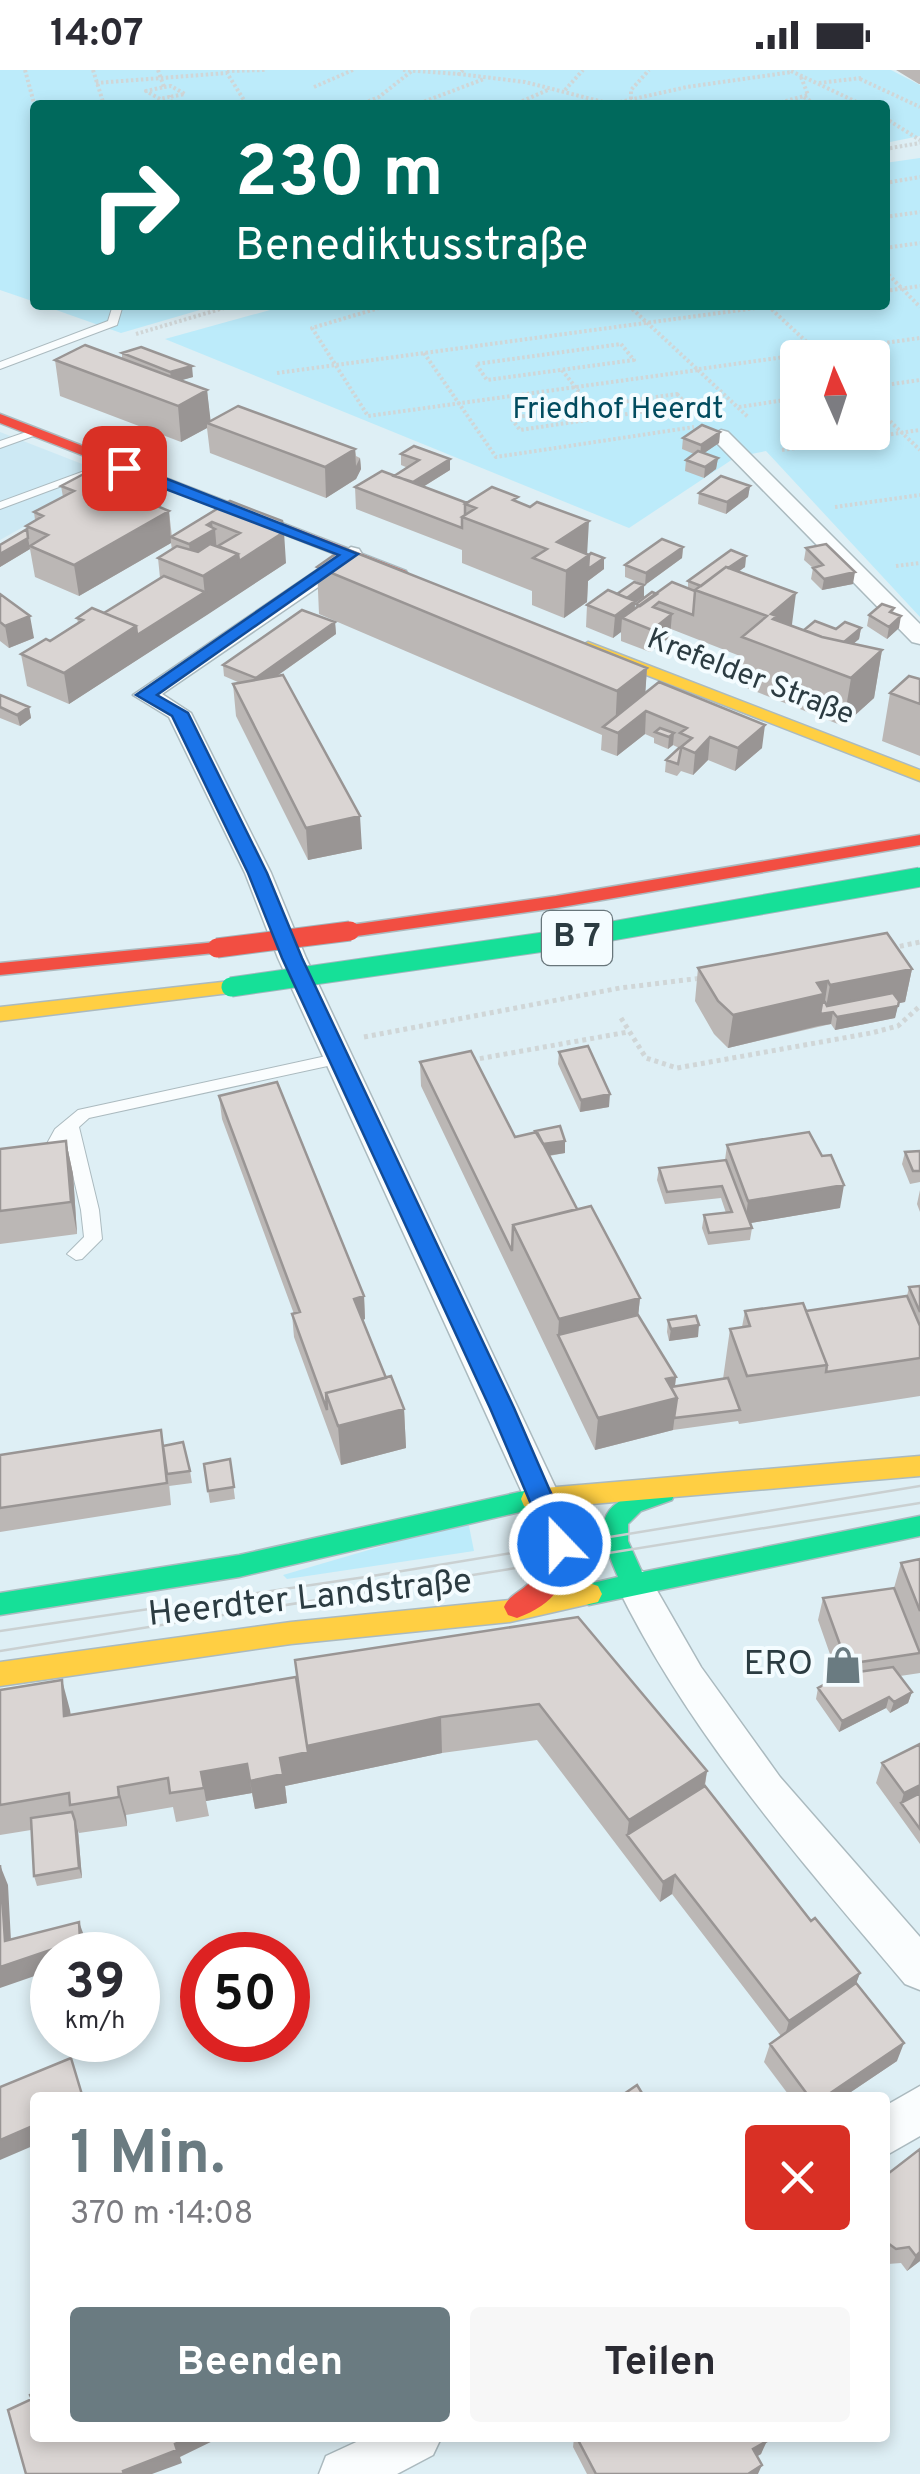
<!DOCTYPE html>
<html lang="de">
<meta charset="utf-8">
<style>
:root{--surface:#fff;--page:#f7f7f7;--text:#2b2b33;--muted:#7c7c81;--accent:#6a7b81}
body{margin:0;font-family:Overpass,sans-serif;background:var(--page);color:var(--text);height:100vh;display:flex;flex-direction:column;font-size:38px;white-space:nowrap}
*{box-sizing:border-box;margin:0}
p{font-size:32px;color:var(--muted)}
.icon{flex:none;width:55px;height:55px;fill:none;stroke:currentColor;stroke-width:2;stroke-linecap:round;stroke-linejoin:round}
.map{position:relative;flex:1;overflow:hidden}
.panel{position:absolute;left:30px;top:2022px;width:860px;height:350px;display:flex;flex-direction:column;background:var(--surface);border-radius:10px;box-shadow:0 5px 15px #0003}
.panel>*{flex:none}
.top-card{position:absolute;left:30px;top:30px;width:860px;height:210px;border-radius:10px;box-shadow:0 5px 15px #0003;background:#00695c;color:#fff;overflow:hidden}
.needle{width:65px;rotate:357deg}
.controls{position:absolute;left:780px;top:270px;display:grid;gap:20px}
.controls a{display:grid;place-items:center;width:110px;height:110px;border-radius:10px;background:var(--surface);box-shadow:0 5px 15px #0003;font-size:50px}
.speed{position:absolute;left:30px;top:1862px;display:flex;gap:20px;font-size:50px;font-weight:700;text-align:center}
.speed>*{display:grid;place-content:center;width:130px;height:130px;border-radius:50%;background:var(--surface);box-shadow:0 5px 15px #0003;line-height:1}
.speed small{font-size:25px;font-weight:400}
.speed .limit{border:15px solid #d22;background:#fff;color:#111}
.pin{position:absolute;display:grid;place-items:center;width:85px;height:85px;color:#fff;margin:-42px;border-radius:20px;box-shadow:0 5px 15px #0006}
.me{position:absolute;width:110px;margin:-55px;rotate:338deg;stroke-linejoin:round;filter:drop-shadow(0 0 8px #0008)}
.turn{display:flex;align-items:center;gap:35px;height:210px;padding:0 40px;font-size:45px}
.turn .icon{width:130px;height:130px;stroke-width:2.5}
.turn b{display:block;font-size:70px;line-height:85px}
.round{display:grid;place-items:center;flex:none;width:105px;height:105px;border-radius:10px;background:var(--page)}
.summary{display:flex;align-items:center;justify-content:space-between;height:170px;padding:0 40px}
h1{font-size:60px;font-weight:700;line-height:75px;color:var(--accent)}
.action{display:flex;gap:20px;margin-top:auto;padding:20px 40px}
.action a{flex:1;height:115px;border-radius:10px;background:var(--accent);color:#fff;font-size:40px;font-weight:700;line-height:115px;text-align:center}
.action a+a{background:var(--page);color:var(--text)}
.status{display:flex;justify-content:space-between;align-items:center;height:70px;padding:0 50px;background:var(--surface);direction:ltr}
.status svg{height:28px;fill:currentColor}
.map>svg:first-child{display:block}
</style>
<div class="status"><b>14:07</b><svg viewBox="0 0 49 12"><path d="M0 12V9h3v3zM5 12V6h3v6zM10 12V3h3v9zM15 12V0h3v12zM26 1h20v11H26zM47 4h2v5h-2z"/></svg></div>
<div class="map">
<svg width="920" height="2404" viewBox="0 0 920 2404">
<rect width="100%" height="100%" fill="#deeff5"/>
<path fill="#cde9f4" d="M0 362 113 406 0 470Z"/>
<path fill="#bcebfa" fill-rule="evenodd" d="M0 0H891L920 15V66L885 73V35H35V232L0 220Z
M920 88V547L766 381 736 387 629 458 165 269 288 235H885V93ZM798 288H872V362H798Z
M42 235H217L121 263Z
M468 1451 474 1481 287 1509 283 1505Z"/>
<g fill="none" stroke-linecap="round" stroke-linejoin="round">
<g stroke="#abbabf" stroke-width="2">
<path id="lane" d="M113 235H123L117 255 0 299V292L108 251Z
M35 359 39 360V364L0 378V371Z
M98 396 104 399 102 401 0 439V432Z
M340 983 346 984 348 988 346 992 89 1048 79 1057 99 1140 102 1169 82 1189 76 1190 67 1184 84 1167 81 1140 65 1070 49 1099 0 1108V1096L38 1090 55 1059 78 1040Z"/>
</g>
<g stroke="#abbabf" stroke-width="3">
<path id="street" d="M721 360 728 362 920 554V574L912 572 714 370 711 366Z
M351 477 359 479 362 484 359 489 162 624 191 643 271 803 306 888 560 1427 555 1437 542 1442 529 1437 524 1427 278 888 245 803 169 647 133 625Z
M634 1498 647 1503 701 1597 780 1707 920 1867V1920L905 1914C798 1787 689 1664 616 1514L621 1503Z
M920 2016V2066L885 2086V2036Z
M365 2368H441L433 2385 397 2404H319L326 2386Z"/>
</g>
<g stroke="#abbabf" stroke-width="3">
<path id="fast" d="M663 1413 672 1416 675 1423 672 1430 641 1441 628 1454V1471L642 1502 920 1446V1466L589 1535 580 1532 576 1524 580 1516 618 1507C591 1445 600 1434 663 1413Z
M533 1419 542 1422 545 1429 542 1436 533 1439 239 1507 0 1545V1523L239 1485Z"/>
</g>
<g stroke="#abbabf" stroke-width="3">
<path id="slow" d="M588 572 920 700V711L582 580 580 577Z
M231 911 238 912 241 917 238 922 0 951V937Z
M920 1386V1406L533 1439 524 1436 521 1429 524 1422 533 1419Z
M589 1513 598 1516 602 1524 598 1532 510 1552 291 1574 0 1616V1592L291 1552 510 1530Z"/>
</g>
<g stroke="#abbabf" stroke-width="3">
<path id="jam" d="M0 344 406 501 408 504 394 507 0 353Z
M920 765V775L556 838 350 867 340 861 350 855 556 826Z
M217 872 224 874 227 878 224 882 0 905V893Z
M542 1417 551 1420C577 1471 582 1525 517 1548L508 1545 504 1537C509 1526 518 1523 527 1515 558 1489 542 1459 530 1427L533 1420Z"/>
</g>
<path stroke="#d0d6d7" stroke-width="4" stroke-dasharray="2.5 2.5" stroke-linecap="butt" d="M25 0 35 37
M93 0 104 35
M158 0 164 17 146 21 160 29 169 27 173 35
M403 0 459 4
M463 0 459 4 525 12 611 34 687 17 792 2
M227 1 265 0
M791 1 863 35
M860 9 920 37
M96 13 227 3 247 35
M819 13 861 8
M164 17 171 16 185 24 169 27
M314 17 353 0
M565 20 583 0
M804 27 817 35
M631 29V20L649 0
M359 35 379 27 413 0
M415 35 484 9
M513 35 550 19
M771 35 808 25 801 7
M885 48 920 70
M885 79 920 73
M885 113 920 107
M885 147 920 142
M885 178 920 173
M885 201 920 237
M885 221 920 216
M389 235 312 258 368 346 698 300 628 235
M768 236 824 288
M136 264 234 235
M621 274 634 290 487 310 476 294Z
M424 283 496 387 694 357
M699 299 920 268
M562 300 590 336
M698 300 748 347
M277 303 778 235
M872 317 920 310
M677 324 687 335 520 360 511 348Z
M872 334 920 380
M739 337 798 328
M782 380 920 360
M835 437 920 425
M896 496 920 493"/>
<path stroke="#d0d6d7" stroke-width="5" stroke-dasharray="4 4" stroke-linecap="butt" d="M892 878 920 872
M621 948 646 988 677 998 871 963 898 956 920 936
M364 967 620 918 702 908
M472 990 628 962"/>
<use href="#lane" fill="#fafdfe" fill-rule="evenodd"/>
<use href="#street" fill="#fafdfe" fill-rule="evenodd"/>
<use href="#fast" fill="#16e098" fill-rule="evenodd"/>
<use href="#slow" fill="#ffcf43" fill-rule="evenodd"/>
<use href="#jam" fill="#f24e42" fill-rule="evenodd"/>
<path stroke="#cad0d1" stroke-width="2.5" d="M0 1561 372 1506 920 1416
M0 1581 920 1433"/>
<g stroke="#a0b6bd" stroke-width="21" stroke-linecap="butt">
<path id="fast-bridge" d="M231 917 572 868 920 807"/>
</g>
<g stroke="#a0b6bd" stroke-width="21" stroke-linecap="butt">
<path id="jam-bridge" d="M217 878 350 861"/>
</g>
<use href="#fast-bridge" stroke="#16e098" stroke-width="19"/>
<use href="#jam-bridge" stroke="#f24e42" stroke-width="19"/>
</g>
<path fill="#bbb7b5" d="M896 0H920V14H919Z
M122 283 193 307 181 310 207 320 210 351 355 379 356 386 360 388 361 399 356 409 326 428 210 383 207 358 181 372 60 326 55 290 122 289Z
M720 362 719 373 704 383 718 388 716 399 704 408 685 401 686 390 694 384 682 379 683 368Z
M401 384 450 389V400L423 417 467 433 518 432 587 484 604 488V499L588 511 587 532 564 548 532 535V521L462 493V480L356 439 355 417 394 406 408 398 401 395Z
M156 406 159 437 169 441 172 467 230 431 286 493 69 634 27 616 21 584 50 571 78 553 77 548 104 543 160 508 158 488 172 480 171 473 79 526 35 507 30 479 0 497V475L27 459 26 456 35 450 34 442 63 427 61 416Z
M750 416 748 427 726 444 698 434 699 423Z
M683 477 682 488 645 515 625 507V495Z
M806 478 853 514 822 520 811 509 813 498 804 490Z
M746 486 745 497 738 502 792 556 804 560 861 558 859 569 853 574 882 580 874 628 843 656 737 614 740 586 671 559 670 567 650 582 621 571V562L613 568 586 557 587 535 644 515V527L635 533V540L636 534 688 519V511Z
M317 497 647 598 645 623 762 678 735 701 708 690 693 705 681 701 677 706 665 702 666 690 679 678 673 675 668 679 654 673V668L645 664 617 686 601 680 602 665 319 544Z
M0 524 34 568 9 578 0 571Z
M894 538 893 543 899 558 887 569 867 556 869 545Z
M335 552 336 564 277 606 362 779 308 790 236 646 233 614 240 613 224 606 223 595Z
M920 609V686L882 671 890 623Z
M0 625 29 637 31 648 20 656 0 648Z
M698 898 912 899 905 932 898 933 895 948 835 960 831 954 728 978 714 964 695 931Z
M559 982 609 1037 580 1042 558 994Z
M420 992 515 1067 565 1071V1083L549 1086 577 1139 640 1228 638 1245 676 1307 675 1317 723 1309 730 1259 742 1257 745 1241H806L907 1226 909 1217 920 1216V1326L739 1354 738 1351 673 1360 595 1380 421 1016Z
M219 1026 364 1226 365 1249 363 1250 386 1308 404 1339 406 1378 341 1395 294 1267 292 1244H294L222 1049Z
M66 1071 73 1104 77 1164 0 1174V1079Z
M727 1075 840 1138 751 1153 752 1158 750 1170 708 1175 702 1158 704 1145 726 1143 721 1128 665 1134 657 1110 659 1098 725 1090Z
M920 1081V1112L910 1114 902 1094 905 1082Z
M920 1120V1142L917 1134Z
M668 1250 698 1267 669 1271 667 1262Z
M161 1360 164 1376 190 1401 192 1413 169 1416V1413L171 1435 0 1462V1385Z
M230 1389 235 1429 210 1433 204 1394Z
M920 1489V1603L900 1606 912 1622 908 1633 890 1643 886 1638 839 1662 816 1629 818 1618 838 1607 818 1550 823 1528 894 1518 901 1493Z
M578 1547 707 1701 705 1716 811 1851 860 1903 856 1913 897 1991 842 2028H791L764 1992 770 1974 781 1966 672 1824 660 1832 537 1670 442 1683 285 1716 287 1733 255 1739 252 1723 206 1731 209 1746 176 1752 173 1737 126 1745 127 1756 79 1763 78 1761 82 1808 37 1816 34 1806 31 1760 0 1765V1620L70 1640 71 1645 303 1657Z
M920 1674V1774L876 1713 882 1693Z
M885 2106 920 2191 907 2201 901 2193 888 2194 885 2192Z
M574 2368H765L761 2384 757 2386 758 2404H587L573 2377Z"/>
<path fill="#999594" d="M192 296 193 307 172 313 170 302Z
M207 320 211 354 207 353V358L181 372 178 336Z
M720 362 719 373 700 386 701 375Z
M355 379 356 396 360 388 361 399 356 409 326 428 325 397Z
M718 388 716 399 704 408 705 397Z
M450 389V400L413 423V412Z
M156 406 160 437 130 454 126 423Z
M750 416 748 427 726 444 727 432Z
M169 441 171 473 79 526 74 495Z
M589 451 587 486 589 485 604 488V499L588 511 587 532 564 548 566 501 557 472Z
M212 452 213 460 215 459 217 483 192 502 189 474 207 455Z
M284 462 286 493 207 545 203 506 238 484Z
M28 468 30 479 0 497V484Z
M683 477 682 488 645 515 646 503Z
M746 486 745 497 707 524 703 517Z
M855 502 853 514 822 520 824 509Z
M644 515V527L635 533 634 553 622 548 621 562 613 568 615 546 622 531Z
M205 522 207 545 69 634 64 603 136 556Z
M796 523 790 570 771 544Z
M672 544 670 567 650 582 652 560Z
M30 546 34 568 9 578 5 556Z
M901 546 899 558 887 569 889 557Z
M335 552 336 564 257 620 256 608Z
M861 558 859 569 825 598 817 595Z
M882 580 874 628 843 656 851 608Z
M647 598 644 643 646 641 645 664 617 686 618 663 615 662 617 621Z
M29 637 31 648 20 656 17 645Z
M765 655 762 678 735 701 738 678Z
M674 663 673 675 668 679 669 667Z
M710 667 708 690 693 705 695 683Z
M360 746 362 779 308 790 306 758Z
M912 899 905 932 836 946 833 942 831 954 818 956 820 945 818 956 728 978 733 945 817 913 828 911 823 944 825 943 830 915Z
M898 936 895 948 835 960 837 947Z
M610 1024 609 1037 580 1042 581 1030Z
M66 1071 73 1104 77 1164 71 1132Z
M565 1071V1083L539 1087 540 1075Z
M844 1115 840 1138 745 1154 748 1131Z
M364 1226 365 1249 356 1252 354 1229Z
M640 1228 635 1277 558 1265 559 1249Z
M699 1255 698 1267 669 1271 671 1259Z
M676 1307 673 1329 677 1328 673 1360 595 1380 598 1348 666 1309Z
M404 1339 406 1378 341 1395 338 1356Z
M62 1610 70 1640 72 1676 64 1646Z
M912 1622 908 1633 890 1643 894 1632Z
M889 1627 886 1638 839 1662 842 1651Z
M441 1647 442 1683 285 1716 287 1733 255 1739 250 1711 280 1688 307 1676Z
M247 1694 252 1723 206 1731 201 1702Z
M707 1701 701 1736 627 1765 629 1750Z
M920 1715V1732L901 1733 904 1723Z
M118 1717 126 1745 127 1756 119 1727Z
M75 1751 78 1761 82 1808 79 1798Z
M0 1795 8 1815 12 1890 5 1871Z
M675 1805 672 1824 660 1832 663 1812Z
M79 1852 86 1871V1885H52V1900L0 1918V1897Z
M860 1903 853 1922 784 1969 789 1951Z
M904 1973 897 1991 842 2028H823Z
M35 2055V2075L0 2090V2070Z
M920 2182V2191L907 2201 916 2186Z
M188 2368H219L180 2387 182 2393 152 2404H124L123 2401Z
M767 2371 761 2384 748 2392 753 2379Z
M762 2395 758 2404H748Z"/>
<path fill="#dad5d3" stroke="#999594" stroke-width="2.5" d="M85 275 207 320 178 336 55 290Z
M141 277 192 296 170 302 122 283Z
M238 336 355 379 325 397 207 353Z
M702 355 720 362 701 375 683 368Z
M414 376 450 389 413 412 394 406 419 390 401 384Z
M698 381 718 388 705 397 686 390Z
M112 389 156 406 126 423 169 441 74 495 30 476 48 465 26 456 43 446 34 442 74 421 61 416Z
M382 401 467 433 465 434V445L462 447V458L355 417Z
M721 406 750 416 727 432 699 423Z
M492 417 518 427 513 430 530 437 537 432 589 451 557 472 589 485 566 501 533 488 547 479 462 447 476 438 465 434Z
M230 431 282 451 284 462 239 491 238 484 218 476 240 463 212 452 207 455 215 459 189 474 171 467Z
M27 459 28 468 0 484V475Z
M662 469 683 477 646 503 625 495Z
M210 474 238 484 203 506 158 488 177 476 198 482Z
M826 474 855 502 824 509 813 498 823 495 806 478Z
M344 478 647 598 617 621 317 497Z
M731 480 746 486 728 498 726 497 701 516 688 511Z
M591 483 604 488 588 499 589 485Z
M726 497 796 523 771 544 777 546 773 549 822 567 882 580 851 608 742 567 767 546 695 520Z
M164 506 205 522 137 565 136 556 104 543Z
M634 512 644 515 627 528 617 524Z
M672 512 695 521 693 545 659 532 653 537 672 544 652 560 622 548Z
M608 520 635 531 615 546 587 535Z
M652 522 657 524 640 536 636 534Z
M0 524 30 546 5 556 0 552Z
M882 534 894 538 890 542 901 546 889 557 869 545Z
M92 538 136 556 64 603 21 584 46 569 50 571 83 550 77 548Z
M302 540 335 552 256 608 223 595Z
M815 551 836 559 845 552 861 558 844 572 822 567 804 560Z
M283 605 360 746 306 758 233 614Z
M909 606 920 609V634L890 623Z
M659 612 765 655 738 678 710 667 695 683 681 677 692 668 680 663 687 658 646 641 618 663 603 657Z
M0 625 29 637 17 645 0 637Z
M660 658 674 663 669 667 655 662Z
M679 678 681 679 678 694 666 690Z
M887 863 912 899 830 915 828 911 817 913 824 924 733 945 718 931 698 898Z
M893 923 899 931 898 936 837 947 833 942 820 944 822 933 825 932 827 936Z
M588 976 610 1024 581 1030 559 982Z
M471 981 515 1067 537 1062 577 1139 513 1155 512 1181 420 992Z
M277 1012 364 1226 354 1229 386 1308 326 1323 327 1340 292 1244 300 1242 219 1026Z
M560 1056 565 1071 543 1074 535 1061Z
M809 1062 822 1086 831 1085 844 1115 748 1131 727 1075Z
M66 1071 71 1132 0 1141V1079Z
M920 1081V1101H913L905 1082Z
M726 1090 752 1158 709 1163 704 1145 732 1142 722 1116 667 1122 659 1098Z
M591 1136 640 1228 559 1249 513 1155Z
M920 1216V1242L909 1217Z
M907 1226 920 1256V1288L826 1302 827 1295 806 1241Z
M803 1233 827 1295 747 1306 730 1259 750 1256 745 1241Z
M638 1245 676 1307 666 1309 677 1328 598 1348 558 1265Z
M696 1246 699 1255 671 1259 668 1250Z
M391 1306 404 1339 338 1356 326 1323Z
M728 1308 740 1340 674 1348 677 1328 671 1317Z
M161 1360 167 1413 0 1438V1385Z
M183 1372 190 1401 167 1404 163 1376Z
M230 1389 234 1417 208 1421 204 1394Z
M920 1489V1541L901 1493Z
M894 1518 920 1583 847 1594 823 1528Z
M578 1547 707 1701 629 1750 539 1634 441 1647 307 1676 295 1590Z
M893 1597 912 1622 894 1632 889 1627 842 1651 818 1618 844 1604Z
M296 1607 308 1682 280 1688 283 1704 250 1711 247 1694 201 1702 204 1718 170 1723 168 1708 118 1717 119 1727 70 1735 69 1723 0 1735V1620L62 1610 64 1646Z
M920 1674V1715L904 1723 882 1693Z
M705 1716 811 1851 815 1848 860 1903 789 1951 675 1805 663 1812 627 1765Z
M920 1723V1759L901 1733Z
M72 1742 75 1751 79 1798 34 1806 31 1748Z
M0 1795 5 1871 79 1852 80 1870 0 1897Z
M856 1913 904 1973 823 2028H810L770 1974Z
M71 1988 83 2028H35V2055L0 2070V2017Z
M637 2015 645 2028H618Z
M920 2079V2182L916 2186 909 2177 896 2179 885 2171V2106Z
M35 2322V2368H188L175 2374 177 2380 123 2401 124 2404H26L8 2340 32 2329 30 2325Z
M577 2368H765L767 2371 753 2379 762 2395 748 2404H596Z"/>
<path fill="#1a73e8" stroke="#114b97" stroke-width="2.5" d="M118 394H129L358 484 157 625 188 643 267 803 302 888 514 1338 573 1474 570 1481 560 1484 551 1481 548 1474 490 1338 282 888 248 803 172 646 136 625 339 485 118 401Z"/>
<defs>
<g id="shop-bare" transform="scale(3)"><path d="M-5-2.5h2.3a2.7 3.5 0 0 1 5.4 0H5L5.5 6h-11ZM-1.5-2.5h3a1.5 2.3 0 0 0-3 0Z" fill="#6a7b81" stroke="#f4fcff" stroke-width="2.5" paint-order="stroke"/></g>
</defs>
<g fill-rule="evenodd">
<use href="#shop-bare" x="843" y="1595"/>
</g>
<g text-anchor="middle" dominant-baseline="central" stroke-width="8" stroke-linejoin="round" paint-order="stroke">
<g font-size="30" fill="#024c5f" stroke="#f4fcff">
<text x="618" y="340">Friedhof Heerdt</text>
</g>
<g font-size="30" fill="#2c3c42" stroke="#f4fcff">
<text transform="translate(750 608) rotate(21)">Krefelder Straße</text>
</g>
<rect fill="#f4fcff" stroke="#68767b" stroke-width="2.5" x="542" y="841" width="70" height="54" rx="8"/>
<g font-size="32" font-weight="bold" fill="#2c3c42">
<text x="577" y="868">B 7</text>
</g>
<g font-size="35" fill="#2c3c42" stroke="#f4fcff">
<text transform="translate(310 1529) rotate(-6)">Heerdter Landstraße</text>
</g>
<g font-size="35" fill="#2c3c42" stroke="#f4fcff" text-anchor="end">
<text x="813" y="1595">ERO</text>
</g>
</g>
</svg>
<div class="controls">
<a><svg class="needle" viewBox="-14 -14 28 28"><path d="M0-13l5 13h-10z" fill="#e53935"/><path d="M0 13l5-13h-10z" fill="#7c7c81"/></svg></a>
</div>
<div class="speed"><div>39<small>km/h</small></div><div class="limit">50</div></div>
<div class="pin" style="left:124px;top:398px;background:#d93025"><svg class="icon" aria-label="arrive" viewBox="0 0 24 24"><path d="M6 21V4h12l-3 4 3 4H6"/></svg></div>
<svg class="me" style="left:560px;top:1474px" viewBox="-20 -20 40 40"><circle r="17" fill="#1a73e8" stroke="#fff" stroke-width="3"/><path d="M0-11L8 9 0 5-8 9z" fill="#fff"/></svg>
<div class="top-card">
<div class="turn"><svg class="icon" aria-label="right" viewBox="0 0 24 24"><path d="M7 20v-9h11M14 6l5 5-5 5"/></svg><div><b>230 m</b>Benediktusstraße</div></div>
</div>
<section class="panel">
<div class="summary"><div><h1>1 Min.</h1><p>370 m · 14:08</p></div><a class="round" style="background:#d93025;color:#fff"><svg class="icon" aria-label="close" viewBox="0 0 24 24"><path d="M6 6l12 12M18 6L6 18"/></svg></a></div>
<div class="action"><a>Beenden</a><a>Teilen</a></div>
</section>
</div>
